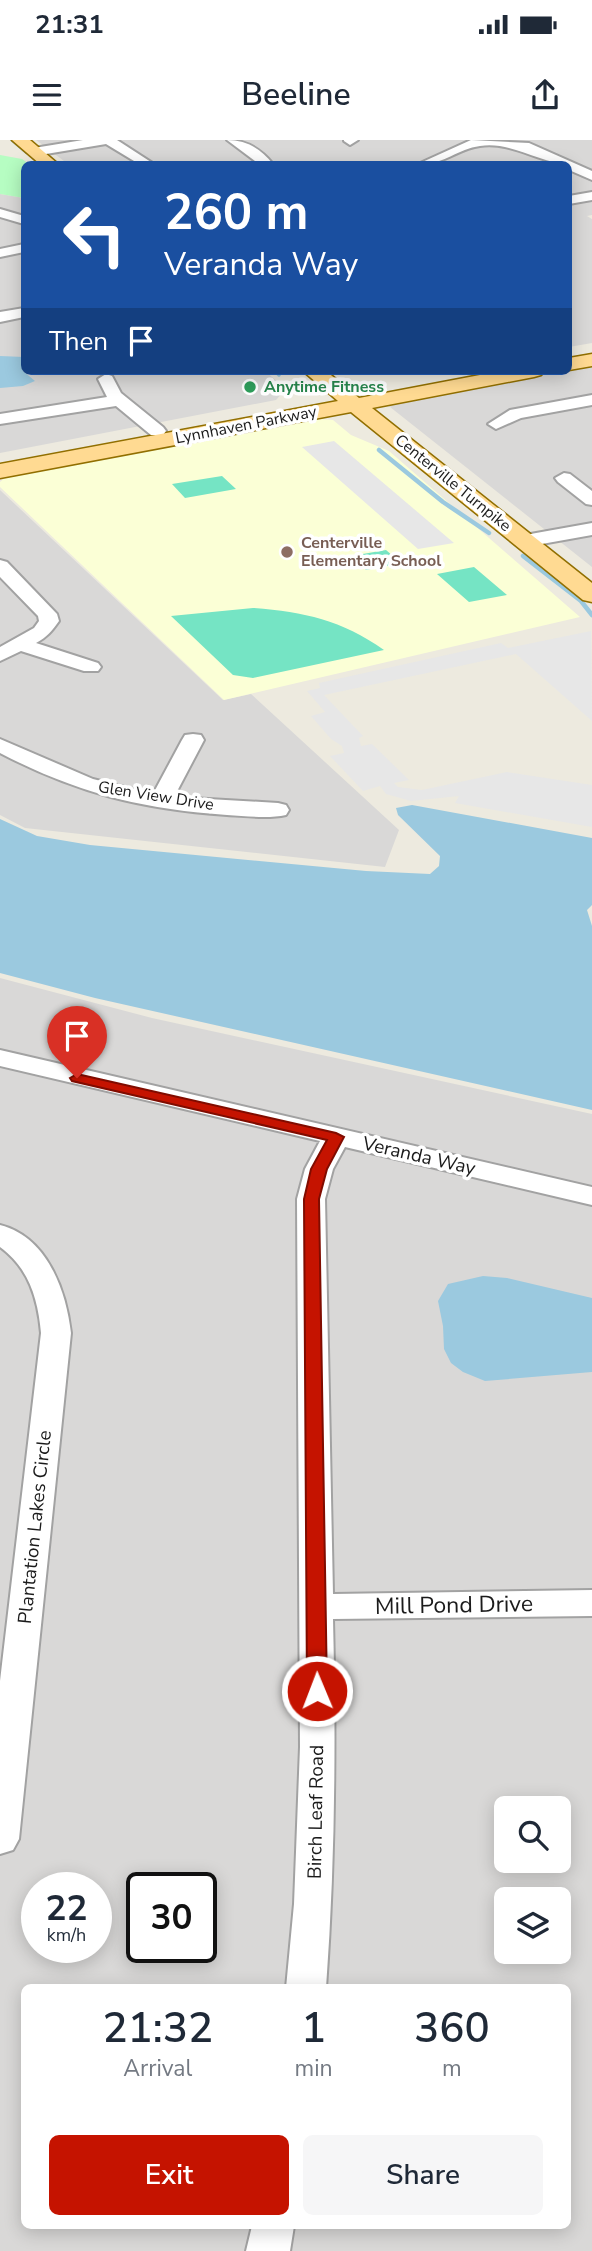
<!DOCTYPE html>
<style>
:root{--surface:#fff;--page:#f6f6f7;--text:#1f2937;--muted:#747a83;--accent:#c51300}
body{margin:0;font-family:"Nunito Sans",sans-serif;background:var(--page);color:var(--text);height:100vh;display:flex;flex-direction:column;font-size:26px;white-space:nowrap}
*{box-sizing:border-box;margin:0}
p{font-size:23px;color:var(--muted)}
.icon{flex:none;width:38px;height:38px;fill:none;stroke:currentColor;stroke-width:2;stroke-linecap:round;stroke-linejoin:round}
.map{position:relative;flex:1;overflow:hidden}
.side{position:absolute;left:21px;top:1844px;width:550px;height:245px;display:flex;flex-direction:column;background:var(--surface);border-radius:10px;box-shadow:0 4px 18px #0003}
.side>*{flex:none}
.guide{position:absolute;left:21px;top:21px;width:551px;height:214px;border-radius:10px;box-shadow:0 4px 18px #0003;background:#1a4fa0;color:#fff;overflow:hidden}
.controls{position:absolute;left:494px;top:1656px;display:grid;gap:14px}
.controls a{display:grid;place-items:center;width:77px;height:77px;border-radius:10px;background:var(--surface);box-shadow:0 4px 18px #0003;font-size:35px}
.speed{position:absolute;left:21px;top:1732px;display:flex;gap:14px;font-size:35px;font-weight:700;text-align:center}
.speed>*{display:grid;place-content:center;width:91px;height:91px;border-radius:50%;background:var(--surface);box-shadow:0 4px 18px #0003;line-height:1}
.speed small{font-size:18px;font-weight:400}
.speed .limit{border:4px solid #111;border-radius:10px;background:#fff;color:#111}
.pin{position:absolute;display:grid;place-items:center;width:60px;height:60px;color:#fff;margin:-72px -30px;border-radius:50% 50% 50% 0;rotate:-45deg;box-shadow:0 0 7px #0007}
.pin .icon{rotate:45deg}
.me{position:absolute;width:77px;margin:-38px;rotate:359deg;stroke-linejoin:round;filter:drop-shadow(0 0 5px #0008)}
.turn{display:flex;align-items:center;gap:24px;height:147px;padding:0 28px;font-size:32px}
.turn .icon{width:91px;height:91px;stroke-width:2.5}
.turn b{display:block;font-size:49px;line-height:60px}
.then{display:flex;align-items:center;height:66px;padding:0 28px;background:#0003;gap:14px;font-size:26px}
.eta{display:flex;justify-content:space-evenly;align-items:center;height:119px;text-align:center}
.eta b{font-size:42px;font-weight:600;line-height:49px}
.primary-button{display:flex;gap:14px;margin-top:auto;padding:14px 28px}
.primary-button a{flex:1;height:80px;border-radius:10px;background:var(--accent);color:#fff;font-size:28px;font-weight:600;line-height:80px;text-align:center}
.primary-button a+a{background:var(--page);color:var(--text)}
.status{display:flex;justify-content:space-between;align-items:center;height:49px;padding:0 35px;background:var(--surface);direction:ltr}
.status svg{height:19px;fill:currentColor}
header{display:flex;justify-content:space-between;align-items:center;height:91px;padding:0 28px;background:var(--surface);font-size:32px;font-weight:600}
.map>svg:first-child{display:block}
</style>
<div class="status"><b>21:31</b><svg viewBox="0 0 49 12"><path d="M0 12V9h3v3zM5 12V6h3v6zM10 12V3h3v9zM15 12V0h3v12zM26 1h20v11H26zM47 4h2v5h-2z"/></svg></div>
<header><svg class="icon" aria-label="menu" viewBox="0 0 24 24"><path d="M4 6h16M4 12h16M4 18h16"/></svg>Beeline<svg class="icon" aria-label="share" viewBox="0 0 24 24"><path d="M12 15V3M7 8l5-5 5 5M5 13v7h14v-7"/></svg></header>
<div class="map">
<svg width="592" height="2111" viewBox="0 0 592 2111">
<rect width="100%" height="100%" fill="#edeadf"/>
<path fill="#d9d8d7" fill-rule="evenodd" d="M36 0H592V75L587 76 592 79V203L569 207V24H68Z
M0 54 24 58V167L21 168H24V231H265L286 249 276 260 0 313Z
M592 223V427L385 263 552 231H569V228Z
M0 350 223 560 251 554 399 690 385 727 25 688 0 675Z
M0 838 152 878 592 974V2111H0ZM506 1668H558V1720H506ZM37 1748H96V1808H37ZM142 1748H201V1808H142ZM506 1759H558V1811H506ZM24 1848H567V2086H24Z"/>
<path fill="#fbffd6" d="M304 278 333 280 351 295 389 311 580 477 224 560 0 347V342L6 337Z"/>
<path fill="#b6fdc2" d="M0 15 22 19 29 24H24V58L0 54Z"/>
<path fill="#75e4c4" d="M222 336 236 349 185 358 172 344Z
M386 410 401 423 366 430 351 416Z
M474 427 507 455 469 462 437 434Z
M253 468C304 472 341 480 384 510L253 538 233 535 171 476Z"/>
<path fill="#e7e7e7" d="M334 301 454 403 418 409 302 307Z
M591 491 592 581 516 514 324 555 363 596 359 598 361 606 372 604 409 640 394 643 398 647 422 650 507 632 592 645V687L455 663 459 656 411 661 386 654 380 646 363 651 330 616 344 613 342 606 331 599 311 576 325 572 307 551 320 548 319 543 501 503 508 508Z"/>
<path fill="#9bc9df" d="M0 216 24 217 23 231 35 241 23 246 0 248Z
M412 665 592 698V765L587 770 592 786V970L95 858 0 833V679L37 696 90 705 366 731 430 734 439 726 440 716 398 675 396 668Z
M483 1136 507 1138 592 1158V1232L485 1241 463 1232 451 1223 444 1209 443 1186 438 1161 448 1144Z"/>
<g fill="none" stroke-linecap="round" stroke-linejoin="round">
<path stroke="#9bc9df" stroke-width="3.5" d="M12 0 26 12
M275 231 279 235"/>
<path stroke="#9bc9df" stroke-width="4.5" d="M379 310 443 362 489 393
M523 416 581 461 592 475"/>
<g stroke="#a2a2a2" stroke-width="4">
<path id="minor" d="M83 0H117L154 24H139L106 4 34 16 27 12 34 8Z
M227 0C246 0 260 8 273 24H259Z
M358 0 350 5 344 1V0Z
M471 0 529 3 592 31V40L569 30V24C541 24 512 1 480 6 457 9 442 26 418 24Z
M592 52V60L569 64V56Z
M0 69 24 76V84L0 77Z
M24 104V112L0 117V109Z
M24 168V177L0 182V172Z
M106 234 112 236 121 253 163 287 166 291 163 295H151L116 266 0 284V274L107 257 98 239Z
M592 255V265L521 278 496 289 488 284 510 270Z
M564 333 570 334 592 351V365L586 364 558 342 555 338Z
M592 383V395L525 407 516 401 525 395Z
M0 420 7 422 57 474 59 481C52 491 47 497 36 503L98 523 101 527 98 531H84L21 511 0 521V507L34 488 39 481 38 476 0 437Z
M193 594 201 595 204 600 174 657 278 663 286 665 289 670 286 675C268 679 246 676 227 675 141 669 77 653 0 613V599L93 639 153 654 182 600 185 595Z
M0 910 592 1047V1065L345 1007 333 1029 325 1059 333 1454 592 1450V1476L333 1479C336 1603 335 1725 326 1848H286L294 1764 300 1607 297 1059 305 1029 320 1001 0 926Z
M0 1085C47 1097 66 1150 71 1193L19 1699 13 1710 0 1714V1541L41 1193C38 1159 29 1128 0 1107Z
M252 2086H294L290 2111H246Z"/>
</g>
<g stroke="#916f00" stroke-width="3">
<path id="major" d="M12 0H30L58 24H40Z
M592 214V226L569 230V218Z
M303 231H326L359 258 501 231H544L541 235 534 237 372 268 592 443V462L583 460 351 272 0 338V324L338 261Z"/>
</g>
<use href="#minor" fill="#fff" fill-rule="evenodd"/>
<use href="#major" fill="#ffda92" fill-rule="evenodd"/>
</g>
<path fill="#c51300" stroke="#800c00" stroke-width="2" d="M77 934 336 993 344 997 327 1029 319 1059 327 1551 324 1556 317 1559 310 1556 307 1551 304 1059 311 1029 327 1000 72 941 70 938Z"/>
<circle fill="#2e9e5b" stroke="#fff" stroke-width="2.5" cx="250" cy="247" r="7"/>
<circle fill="#8d6e63" stroke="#fff" stroke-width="2.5" cx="287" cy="412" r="7"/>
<g text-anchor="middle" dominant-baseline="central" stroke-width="7" stroke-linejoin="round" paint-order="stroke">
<g font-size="16" font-weight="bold" fill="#27864d" stroke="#fff" text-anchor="start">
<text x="264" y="247">Anytime Fitness</text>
</g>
<g font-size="16" fill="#1b1b1b" stroke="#fff">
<text transform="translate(246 285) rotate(-11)">Lynnhaven Parkway</text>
<text transform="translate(453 343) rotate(39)">Centerville Turnpike</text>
<text transform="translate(156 656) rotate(9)">Glen View Drive</text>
</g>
<g font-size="16" font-weight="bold" fill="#785e54" stroke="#fff" text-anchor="start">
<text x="301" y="403">Centerville<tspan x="301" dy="18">Elementary School</tspan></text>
</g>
<g font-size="19" fill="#1b1b1b" stroke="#fff">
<text transform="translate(419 1016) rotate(13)">Veranda Way</text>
<text transform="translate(35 1387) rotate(-84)">Plantation Lakes Circle</text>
<text transform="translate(316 1672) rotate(-89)">Birch Leaf Road</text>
</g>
<g font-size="23" fill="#1b1b1b" stroke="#fff">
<text transform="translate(454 1465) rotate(-1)">Mill Pond Drive</text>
</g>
</g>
</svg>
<div class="controls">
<a><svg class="icon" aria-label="search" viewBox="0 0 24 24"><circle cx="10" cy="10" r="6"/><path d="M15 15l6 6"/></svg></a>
<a><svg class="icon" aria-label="layers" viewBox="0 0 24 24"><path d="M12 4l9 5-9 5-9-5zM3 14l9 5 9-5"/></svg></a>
</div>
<div class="speed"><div>22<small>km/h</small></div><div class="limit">30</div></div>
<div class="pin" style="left:77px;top:938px;background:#d93025"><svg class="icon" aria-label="arrive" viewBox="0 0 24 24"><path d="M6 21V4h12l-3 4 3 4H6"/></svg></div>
<svg class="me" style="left:317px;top:1551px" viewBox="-20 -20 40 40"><circle r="17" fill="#c51300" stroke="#fff" stroke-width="3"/><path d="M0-11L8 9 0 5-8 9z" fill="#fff"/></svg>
<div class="guide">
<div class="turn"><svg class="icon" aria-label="left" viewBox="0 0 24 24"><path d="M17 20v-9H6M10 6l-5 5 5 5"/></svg><div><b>260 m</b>Veranda Way</div></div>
<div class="then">Then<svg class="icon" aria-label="arrive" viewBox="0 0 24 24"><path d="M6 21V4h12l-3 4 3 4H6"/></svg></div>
</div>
<section class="side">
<div class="eta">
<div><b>21:32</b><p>Arrival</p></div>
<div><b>1</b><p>min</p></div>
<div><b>360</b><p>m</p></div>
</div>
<div class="primary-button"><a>Exit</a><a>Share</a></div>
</section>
</div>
